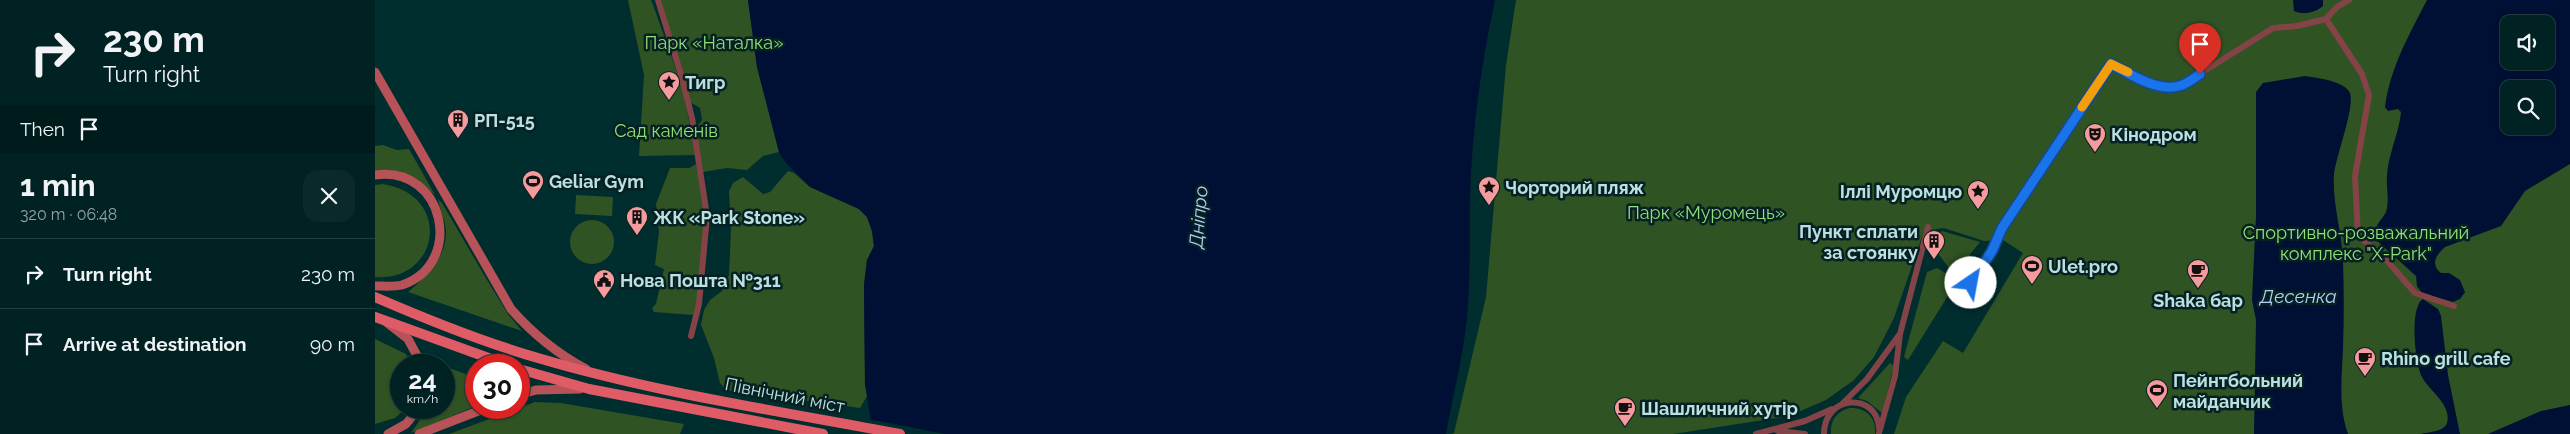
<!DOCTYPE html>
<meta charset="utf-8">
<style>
:root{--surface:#022;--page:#0a2a2a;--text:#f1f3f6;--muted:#95a4a5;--line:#223f40}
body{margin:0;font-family:Raleway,sans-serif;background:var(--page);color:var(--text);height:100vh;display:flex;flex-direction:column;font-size:19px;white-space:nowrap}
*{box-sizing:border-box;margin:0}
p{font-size:16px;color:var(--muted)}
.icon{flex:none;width:28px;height:28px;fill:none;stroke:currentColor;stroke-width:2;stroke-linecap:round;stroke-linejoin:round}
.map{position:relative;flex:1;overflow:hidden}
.drawer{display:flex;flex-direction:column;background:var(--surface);width:375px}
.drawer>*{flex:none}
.hud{background:#022;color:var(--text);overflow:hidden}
.buttons{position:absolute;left:2125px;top:15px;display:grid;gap:10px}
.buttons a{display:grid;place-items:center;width:55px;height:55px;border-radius:10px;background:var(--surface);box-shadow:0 1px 4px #0004,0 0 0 1px var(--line);font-size:25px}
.speed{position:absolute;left:15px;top:354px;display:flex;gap:10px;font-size:25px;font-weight:700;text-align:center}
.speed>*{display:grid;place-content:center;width:65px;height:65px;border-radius:50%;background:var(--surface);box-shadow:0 1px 4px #0004,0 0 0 1px var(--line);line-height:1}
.speed small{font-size:12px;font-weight:400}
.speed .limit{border:8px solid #d22;background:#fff;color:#111}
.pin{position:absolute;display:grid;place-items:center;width:42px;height:42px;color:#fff;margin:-51px -21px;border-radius:50% 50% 50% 0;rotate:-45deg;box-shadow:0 0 5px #0007}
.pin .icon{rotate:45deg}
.me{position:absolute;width:55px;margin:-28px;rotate:33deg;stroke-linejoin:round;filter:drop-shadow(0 0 4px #0008)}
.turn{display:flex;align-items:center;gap:18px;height:105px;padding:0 20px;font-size:22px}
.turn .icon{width:65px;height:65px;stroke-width:2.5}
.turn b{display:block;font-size:35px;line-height:42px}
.then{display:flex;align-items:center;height:48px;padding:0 20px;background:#0003;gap:10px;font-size:19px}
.round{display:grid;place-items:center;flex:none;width:52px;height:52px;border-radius:15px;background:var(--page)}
.headline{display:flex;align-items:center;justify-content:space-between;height:85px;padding:0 20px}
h1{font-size:30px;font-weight:700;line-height:38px}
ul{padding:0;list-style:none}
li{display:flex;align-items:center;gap:15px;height:70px;padding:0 20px;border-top:1px solid var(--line)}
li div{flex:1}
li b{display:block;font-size:19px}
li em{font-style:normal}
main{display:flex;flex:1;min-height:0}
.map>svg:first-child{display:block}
</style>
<main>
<section class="drawer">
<div class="hud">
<div class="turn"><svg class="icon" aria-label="right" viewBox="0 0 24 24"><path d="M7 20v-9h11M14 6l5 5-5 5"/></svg><div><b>230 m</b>Turn right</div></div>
<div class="then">Then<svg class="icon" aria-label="arrive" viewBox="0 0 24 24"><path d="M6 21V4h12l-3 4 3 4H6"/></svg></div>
</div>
<div class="headline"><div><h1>1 min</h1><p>320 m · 06:48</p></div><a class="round"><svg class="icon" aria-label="close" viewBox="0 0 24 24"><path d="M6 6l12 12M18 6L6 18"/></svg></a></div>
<ul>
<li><svg class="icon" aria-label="right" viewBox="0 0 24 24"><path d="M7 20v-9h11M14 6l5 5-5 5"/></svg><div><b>Turn right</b></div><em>230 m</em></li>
<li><svg class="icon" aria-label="arrive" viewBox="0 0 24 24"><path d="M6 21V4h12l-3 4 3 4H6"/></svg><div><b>Arrive at destination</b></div><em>90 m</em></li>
</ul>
</section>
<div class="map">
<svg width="2195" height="434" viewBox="0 0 2195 434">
<rect width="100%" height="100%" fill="#002d2e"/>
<path fill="#305324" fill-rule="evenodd" d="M253 0H276L278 5 307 86 321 155 264 156 269 75Z
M286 0H373L382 67 404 152 388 156 372 170 352 168 328 172 321 128 327 120 325 108 315 102Z
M1141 0H2195V434H1519L1531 397 1568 341 1588 353 1648 253 1628 240 1609 241 1569 228 1549 231 1519 318 1499 357 1479 380 1451 400 1414 416 1298 434H1076L1079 433 1111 297 1131 65ZM2134 24H2171V61H2134ZM2134 89H2171V126H2134Z
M8 145 22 150 34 149 60 195C39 176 28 169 0 171V146Z
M321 164 330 216 323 305 318 315 279 312 277 308 281 304 289 269 280 265 284 232 281 204 295 168H314Z
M413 171 419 173 435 187 484 209 492 217 497 231 499 246 492 260 489 285 490 384 492 396 485 408 351 390 345 383 339 358 326 325 329 310 335 300 347 291 354 275 356 229 354 191 358 183 368 177 388 194 395 192Z
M8 184C78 195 65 282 0 277V185Z
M201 195 238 197 237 216 200 214Z
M63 199 67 203 112 280 133 314 147 331 33 292C52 276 72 257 71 230 70 220 65 210 63 199Z
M195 242a22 22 0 1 1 44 0a22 22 0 1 1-44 0Z
M1567 231 1605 242 1584 268H1574L1558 247 1559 236Z
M1562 268 1574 275 1579 286 1533 360 1529 357 1552 272Z
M0 339 31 354 37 365H26V408H31L20 418 0 424Z
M1515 363 1519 366 1507 413 1492 401 1483 398Z
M69 366 101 378V406L36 433 53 408H69Z
M160 402 186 403 309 424 305 434H74Z
M1474 408C1490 407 1502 417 1500 434H1456C1455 420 1462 412 1474 408Z"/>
<path fill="#000f34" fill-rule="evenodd" d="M373 0H1120C1106 65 1097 130 1095 196 1094 237 1096 277 1092 318 1088 357 1078 395 1071 434H494L496 422 490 384 489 285 492 260 499 246 497 231 492 217 484 209 435 187 411 163 404 152 382 67Z
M1918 0H1948V6C1940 13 1928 15 1919 11Z
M2052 0H2195V164L2150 191 2126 226 2070 247C2061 255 2055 264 2066 273H2074L2085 280 2090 292 2085 299 2078 302 2047 293 2042 286 2041 276 2000 239C2000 219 2010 220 2012 208 2014 197 2011 187 2012 176 2013 154 2024 134 2026 112L2023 109 2013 111 2010 107C2015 68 2034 35 2052 0ZM2134 24H2171V61H2134ZM2134 89H2171V126H2134Z
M1930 76C1942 78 1970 81 1975 93 1980 107 1961 156 1959 174 1957 203 1967 232 1968 261 1969 290 1969 319 1968 348 1967 377 1963 406 1973 434H1879L1881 320 1877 300 1881 216V92L1888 83Z
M2048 299 2063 309 2066 316 2073 375 2085 434H2045C2053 432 2069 432 2072 423 2077 404 2054 391 2047 377 2040 364 2034 307 2048 299Z
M2195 405V434H2113L2166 411Z"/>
<path fill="#002d2e" d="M493 419 570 434H491Z"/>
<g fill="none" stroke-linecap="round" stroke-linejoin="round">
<path stroke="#844447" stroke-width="6" d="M283 0 307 78 317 118 332 216 324 304 316 336
M1951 19 1987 74 1994 95 1980 176 1983 236 2008 256 2040 293 2079 306
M1596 283 1617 251 1627 228 1736 64C1757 75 1782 91 1807 85L1898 28 1922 26 1951 19 1962 7 1974 0
M1468 403 1492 379 1524 335
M1403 431 1430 434
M1504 433 1520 376 1525 334 1553 227
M1381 434 1430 421 1457 409
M1449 434C1449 394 1502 392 1504 428"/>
<path stroke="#b75259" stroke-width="9" d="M0 72 136 309C158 334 181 353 211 369
M0 175C70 165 90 264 27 285 19 287 8 286 0 286
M11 322 33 339 47 365
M144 395 161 390 205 389
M13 434 31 424 44 408
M44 434 111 408"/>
<path stroke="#df5c66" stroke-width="10" d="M0 297C53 320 108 342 163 358 281 393 404 411 525 434
M0 317 133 365
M144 369 214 389 448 434"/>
</g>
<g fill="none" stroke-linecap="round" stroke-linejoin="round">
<g stroke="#114b97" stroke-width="12">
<path id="route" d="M1596 283 1617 251 1627 228 1736 64C1755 74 1782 92 1804 86 1812 84 1819 78 1825 74"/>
</g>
<use href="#route" stroke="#1a73e8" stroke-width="9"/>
<path stroke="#f59e0b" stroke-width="9" d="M1707 107 1736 64 1753 72"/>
</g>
<defs>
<g id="sight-pin" transform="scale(1.125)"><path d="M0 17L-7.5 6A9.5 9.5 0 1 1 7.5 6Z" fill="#f59b9d" stroke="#072122"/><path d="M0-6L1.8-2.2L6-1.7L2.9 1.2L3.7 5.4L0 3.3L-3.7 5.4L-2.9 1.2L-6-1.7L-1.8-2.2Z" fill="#111"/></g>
<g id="building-pin" transform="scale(1.125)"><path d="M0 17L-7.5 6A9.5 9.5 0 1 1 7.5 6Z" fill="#f59b9d" stroke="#072122"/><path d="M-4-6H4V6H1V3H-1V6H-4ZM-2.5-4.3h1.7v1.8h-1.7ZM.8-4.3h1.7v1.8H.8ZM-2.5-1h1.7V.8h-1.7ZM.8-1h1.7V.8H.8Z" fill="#111"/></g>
<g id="theatre-pin" transform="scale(1.125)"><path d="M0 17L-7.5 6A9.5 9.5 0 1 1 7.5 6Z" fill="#f59b9d" stroke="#072122"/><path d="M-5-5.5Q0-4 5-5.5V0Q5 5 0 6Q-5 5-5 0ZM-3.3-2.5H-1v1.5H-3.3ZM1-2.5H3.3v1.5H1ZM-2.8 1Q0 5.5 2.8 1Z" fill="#111"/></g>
<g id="stadium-pin" transform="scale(1.125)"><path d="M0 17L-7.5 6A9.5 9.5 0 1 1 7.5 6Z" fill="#f59b9d" stroke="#072122"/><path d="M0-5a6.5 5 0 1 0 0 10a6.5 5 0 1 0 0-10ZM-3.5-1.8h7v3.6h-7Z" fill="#111"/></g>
<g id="cafe-pin" transform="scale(1.125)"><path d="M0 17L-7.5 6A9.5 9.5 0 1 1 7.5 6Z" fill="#f59b9d" stroke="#072122"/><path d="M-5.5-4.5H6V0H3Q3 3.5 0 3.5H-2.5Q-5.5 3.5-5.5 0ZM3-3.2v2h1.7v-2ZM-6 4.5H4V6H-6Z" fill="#111"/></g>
<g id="civic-pin" transform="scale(1.125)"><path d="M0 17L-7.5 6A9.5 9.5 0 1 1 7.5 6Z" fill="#f59b9d" stroke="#072122"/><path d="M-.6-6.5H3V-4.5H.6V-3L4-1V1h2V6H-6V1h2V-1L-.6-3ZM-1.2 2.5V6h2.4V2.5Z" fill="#111"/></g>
</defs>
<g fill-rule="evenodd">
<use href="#sight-pin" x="294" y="82"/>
<use href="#building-pin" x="83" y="120"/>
<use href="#theatre-pin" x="1720" y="134"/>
<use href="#stadium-pin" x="158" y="181"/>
<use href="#sight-pin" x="1114" y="187"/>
<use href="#sight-pin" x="1603" y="191"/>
<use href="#building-pin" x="262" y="217"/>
<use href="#building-pin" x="1559" y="241"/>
<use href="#stadium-pin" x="1657" y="266"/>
<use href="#cafe-pin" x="1823" y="270"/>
<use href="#civic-pin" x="229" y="280"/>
<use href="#cafe-pin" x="1990" y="358"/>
<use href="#stadium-pin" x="1782" y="390"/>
<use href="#cafe-pin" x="1250" y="408"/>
</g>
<g text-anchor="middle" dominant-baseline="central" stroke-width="5" stroke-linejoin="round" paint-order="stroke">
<g font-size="18" fill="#90e175" stroke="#072122">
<text x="339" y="42">Парк «Наталка»</text>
<text x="291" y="130">Сад каменів</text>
<text x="1331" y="212">Парк «Муромець»</text>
<text x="1981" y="232">Спортивно-розважальний<tspan x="1981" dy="21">комплекс "Х-Park"</tspan></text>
</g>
<g font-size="18" font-weight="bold" fill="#bae0e1" stroke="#072122" text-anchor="start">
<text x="310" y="82">Тигр</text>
<text x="99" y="120">РП-515</text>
<text x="1736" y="134">Кінодром</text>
<text x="174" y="181">Geliar Gym</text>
<text x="1130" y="187">Чорторий пляж</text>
<text x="1587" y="191" text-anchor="end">Іллі Муромцю</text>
<text x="278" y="217">ЖК «Park Stone»</text>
<text x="1543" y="231" text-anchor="end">Пункт сплати<tspan x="1543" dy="21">за стоянку</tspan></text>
<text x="1673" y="266">Ulet.pro</text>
<text x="245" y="280">Нова Пошта №311</text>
<text x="1823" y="300" text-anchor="middle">Shaka бар</text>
<text x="2006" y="358">Rhino grill cafe</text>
<text x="1798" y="380">Пейнтбольний<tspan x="1798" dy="21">майданчик</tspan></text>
<text x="1266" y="408">Шашличний хутір</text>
</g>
<g font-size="18" fill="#bae0e1" stroke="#072122">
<text transform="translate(410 395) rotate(11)">Північний міст</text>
</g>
<g font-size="19" font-style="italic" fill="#b2cdf6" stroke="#072122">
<text transform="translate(823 217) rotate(-85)">Дніпро</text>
<text x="1923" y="296">Десенка</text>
</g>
</g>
</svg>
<div class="buttons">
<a><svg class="icon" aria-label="sound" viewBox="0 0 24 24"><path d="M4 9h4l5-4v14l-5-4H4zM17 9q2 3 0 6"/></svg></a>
<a><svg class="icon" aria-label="search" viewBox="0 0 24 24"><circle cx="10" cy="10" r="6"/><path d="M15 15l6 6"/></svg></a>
</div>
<div class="speed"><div>24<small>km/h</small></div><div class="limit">30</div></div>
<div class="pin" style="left:1825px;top:74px;background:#d93025"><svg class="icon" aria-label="arrive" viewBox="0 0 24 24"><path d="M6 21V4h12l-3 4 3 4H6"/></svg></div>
<svg class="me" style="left:1596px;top:283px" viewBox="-20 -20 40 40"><circle r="19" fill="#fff"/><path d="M0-13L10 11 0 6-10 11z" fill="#1a73e8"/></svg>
</div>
</main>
